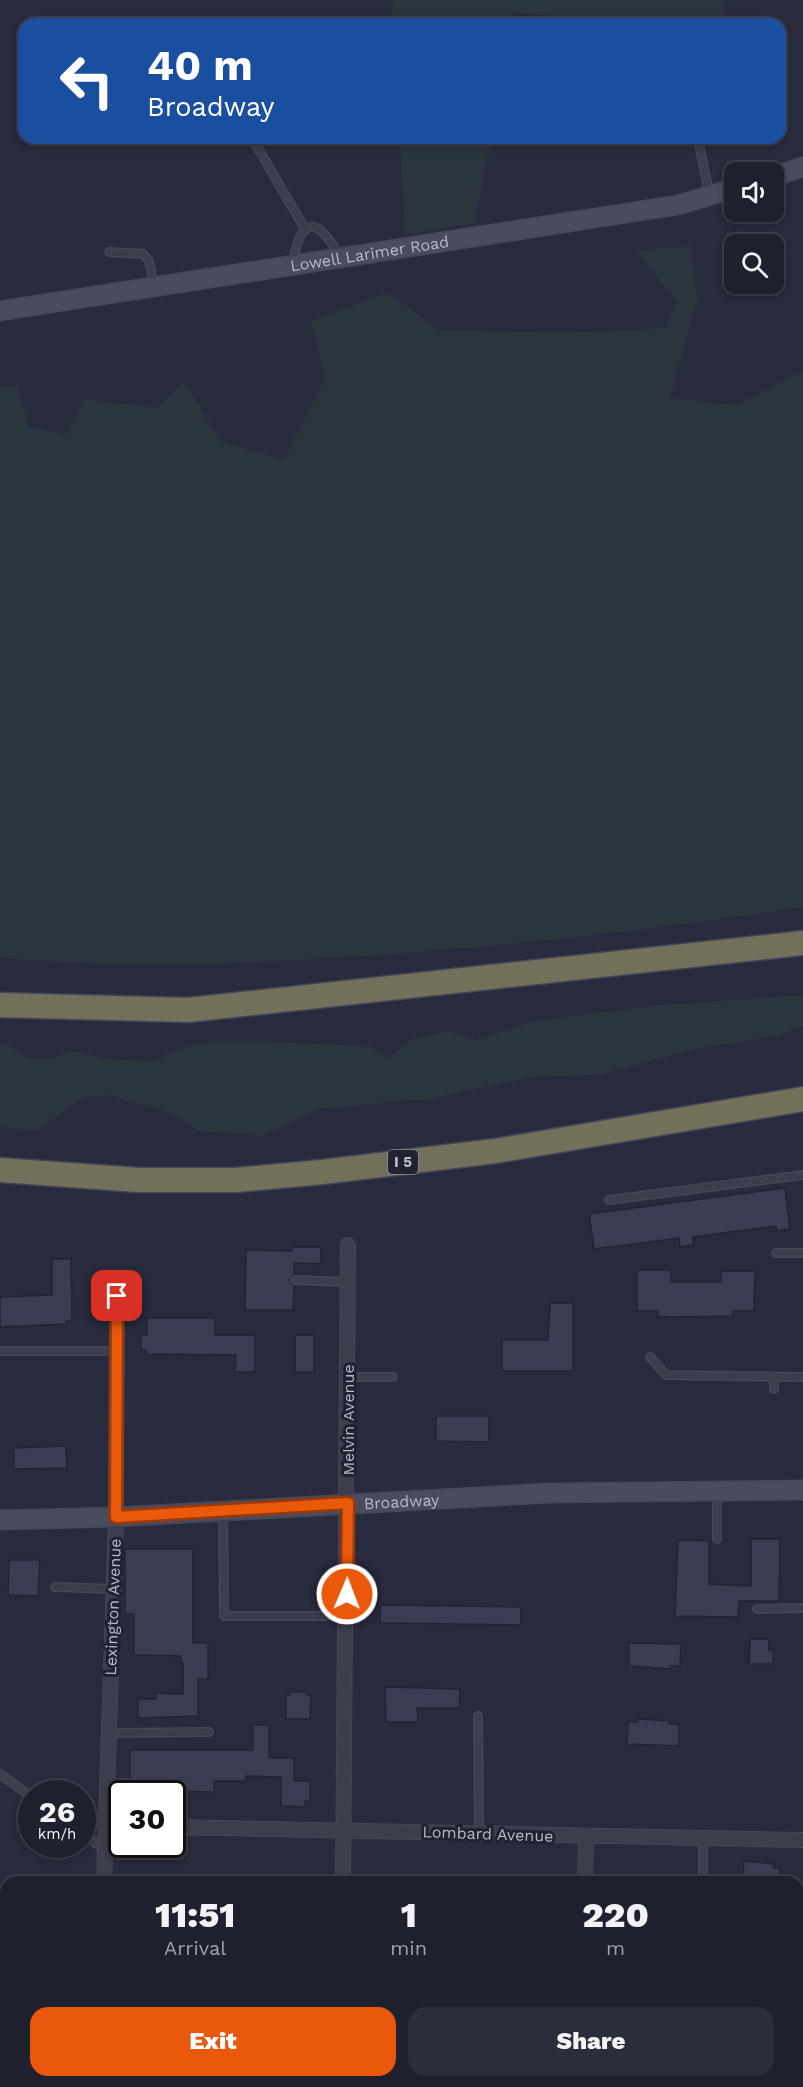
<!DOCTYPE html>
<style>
:root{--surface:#1e202e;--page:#2b2d3a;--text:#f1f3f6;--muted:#a1a3aa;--line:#3c3e4a;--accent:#ea580c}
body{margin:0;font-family:"Work Sans",sans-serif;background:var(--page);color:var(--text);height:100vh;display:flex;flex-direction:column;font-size:22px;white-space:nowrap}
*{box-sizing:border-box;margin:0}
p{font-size:20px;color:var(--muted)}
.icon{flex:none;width:33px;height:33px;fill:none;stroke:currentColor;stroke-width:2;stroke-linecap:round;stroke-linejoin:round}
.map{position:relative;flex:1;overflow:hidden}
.side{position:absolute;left:0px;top:1876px;width:804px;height:212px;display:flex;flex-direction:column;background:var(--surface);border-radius:18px 18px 0 0;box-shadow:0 3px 9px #0003,0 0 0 2px var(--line)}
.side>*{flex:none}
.guide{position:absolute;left:18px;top:18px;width:768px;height:126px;border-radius:18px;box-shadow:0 3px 9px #0003,0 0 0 2px var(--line);background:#1a4fa0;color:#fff;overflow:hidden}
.controls{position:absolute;left:724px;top:162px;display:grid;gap:12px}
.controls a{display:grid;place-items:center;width:60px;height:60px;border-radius:12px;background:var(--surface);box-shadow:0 3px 9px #0003,0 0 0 2px var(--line);font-size:30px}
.speed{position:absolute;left:18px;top:1780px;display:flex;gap:12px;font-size:30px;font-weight:700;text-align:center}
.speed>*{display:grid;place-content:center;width:78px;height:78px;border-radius:50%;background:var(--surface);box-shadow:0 3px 9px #0003,0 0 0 2px var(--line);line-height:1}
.speed small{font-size:15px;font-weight:400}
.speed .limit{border:3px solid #111;border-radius:9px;background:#fff;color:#111}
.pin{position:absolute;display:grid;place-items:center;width:51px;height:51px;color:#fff;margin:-26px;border-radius:12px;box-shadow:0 3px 9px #0006}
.me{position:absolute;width:66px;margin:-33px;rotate:1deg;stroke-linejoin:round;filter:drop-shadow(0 0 4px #0008)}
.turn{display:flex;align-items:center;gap:21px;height:126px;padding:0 30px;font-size:27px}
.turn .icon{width:78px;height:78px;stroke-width:2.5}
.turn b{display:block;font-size:42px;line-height:51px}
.eta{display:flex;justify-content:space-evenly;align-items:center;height:102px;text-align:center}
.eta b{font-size:36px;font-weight:800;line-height:42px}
.primary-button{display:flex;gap:12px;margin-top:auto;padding:12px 30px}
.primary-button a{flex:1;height:69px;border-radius:18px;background:var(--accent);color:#fff;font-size:24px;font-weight:800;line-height:69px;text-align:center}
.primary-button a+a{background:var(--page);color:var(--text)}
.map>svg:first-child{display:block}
</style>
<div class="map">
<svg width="803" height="2087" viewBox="0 0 803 2087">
<rect width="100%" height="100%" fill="#282a3d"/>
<path fill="#2a353e" d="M392 0H725L724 24H674L514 13 512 24H393Z
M400 138H491L475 223 405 235Z
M691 246 697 299 670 398 736 405 803 371V907C663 929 521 945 380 955 253 964 127 968 0 958V385L18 386 28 427 66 434 85 399 158 408 185 381 220 441 284 460 325 379 311 321 388 292 437 329 558 333 665 328 677 302 636 250Z
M803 995V1026L778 1036 701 1048 603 1074 528 1078 429 1099 318 1109 262 1136 198 1131 170 1113 109 1095 84 1097 38 1130 10 1129 0 1124V1043L15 1049 27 1058H52L74 1051 105 1058 151 1062 179 1049 211 1041H266L372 1047 388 1059 410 1040 449 1031 476 1040 530 1022 572 1016 662 1005Z"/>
<path fill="#3a3d52" stroke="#222434" stroke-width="1.5" d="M785 1188 790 1229 777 1231 776 1226 693 1237 694 1245 680 1247 679 1238 594 1249 589 1214Z
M292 1247H321V1264L294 1263V1275L289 1280 294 1285 293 1310H245L246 1250 292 1251Z
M52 1259H71L72 1321H66L67 1324 0 1327V1297L52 1295Z
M637 1270H671V1282H721V1271H755L754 1311H733V1316L671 1317 658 1316V1311H637Z
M550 1303H573V1371H502V1340H548Z
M147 1318H215V1335H255V1372H235L236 1355 146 1354V1350H141V1335H147Z
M295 1335H314V1372H295Z
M436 1416H489V1442L436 1441Z
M66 1446 67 1468 14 1469V1448Z
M751 1539H780L779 1601H739L738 1617 675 1616 678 1540 709 1541V1584L751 1586Z
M125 1549H193V1643H208V1679H198V1716L138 1718V1699H156V1693L183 1694V1663H181V1656L134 1655V1614H125Z
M9 1560H40L38 1596 8 1595Z
M380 1605 521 1607V1625L380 1623Z
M750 1639H769V1650H773V1664H749Z
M629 1643 681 1644 680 1666H670V1669L629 1666Z
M385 1687 460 1689 459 1708H417L418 1722H386Z
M290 1692H307V1695H311L310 1719H286V1695H290Z
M638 1719 670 1721 669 1724H679V1746L627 1744 628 1722H638Z
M253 1725H269V1758H294V1781H310V1801H305V1807L281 1806V1777L246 1776V1781H214V1792L130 1791V1750H253Z
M744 1861 774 1864V1868H780L778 1882H742Z"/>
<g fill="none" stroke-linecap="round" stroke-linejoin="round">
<g stroke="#454656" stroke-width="10">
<path id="lane" d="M252 138 305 229
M698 139 709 193
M109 252 143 254 149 261 154 284
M293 263C301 214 319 217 340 258
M609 1200 803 1175
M776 1253H803
M295 1280 348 1282
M0 1351H117
M650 1357 666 1375 803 1377
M348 1377H393
M774 1377V1389
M717 1493V1539
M223 1513 224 1616H346
M55 1587 114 1589
M757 1609 803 1608
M478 1716 479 1833
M108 1733 209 1732
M0 1774 32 1797
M82 1833 104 1849
M703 1838V1882
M394 2082 401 2087
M703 2082V2087"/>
</g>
<g stroke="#454656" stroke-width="16">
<path id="street" d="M105 1827H122
M172 1827 803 1840
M104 1882 116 1517 117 1296
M343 1882 348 1245
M585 1882 586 1836
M101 2087V2082
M342 2087V2082
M585 2087V2082"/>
</g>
<g stroke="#454656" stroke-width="21">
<g id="secondary">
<path d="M774 176 803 167"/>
<path id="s1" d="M0 311 678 205 735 188"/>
<path id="s2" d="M0 1520 116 1517 550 1493 803 1490"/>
<path d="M0 1950 6 1954"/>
<path d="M186 2082 193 2087"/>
</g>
</g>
<g stroke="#434555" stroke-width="27">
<path id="highway" d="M0 1005 188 1010 803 943
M0 1170 139 1180H236L322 1172 495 1151 803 1099"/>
</g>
<use href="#lane" stroke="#3c3d4d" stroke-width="7"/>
<use href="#street" stroke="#3c3d4d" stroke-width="14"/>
<use href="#secondary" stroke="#4a4b5f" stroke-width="18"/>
<use href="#highway" stroke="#72705a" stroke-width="24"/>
</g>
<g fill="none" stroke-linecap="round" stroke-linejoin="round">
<g stroke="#983908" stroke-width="15">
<path id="route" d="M117 1296 116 1517 348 1503 347 1594"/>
</g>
<use href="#route" stroke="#ea580c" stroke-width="10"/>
</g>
<g text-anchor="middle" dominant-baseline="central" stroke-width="6" stroke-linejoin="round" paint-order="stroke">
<rect fill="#202232" stroke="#8a8c9b" stroke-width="1.5" x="388" y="1150" width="30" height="24" rx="4.5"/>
<g font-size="15" font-weight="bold" fill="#b8b9c8">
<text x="403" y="1162">I 5</text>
</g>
<g font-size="16" fill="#b8b9c8" stroke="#202232">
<text stroke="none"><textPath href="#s1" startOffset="374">Lowell Larimer Road</textPath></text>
<text transform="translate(348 1420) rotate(-90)">Melvin Avenue</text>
<text stroke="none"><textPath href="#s2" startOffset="402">Broadway</textPath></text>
<text transform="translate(113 1607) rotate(-88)">Lexington Avenue</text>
<text transform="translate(488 1834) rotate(2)">Lombard Avenue</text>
</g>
</g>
</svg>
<div class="controls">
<a><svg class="icon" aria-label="sound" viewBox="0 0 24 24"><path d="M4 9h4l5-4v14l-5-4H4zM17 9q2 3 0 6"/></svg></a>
<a><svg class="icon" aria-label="search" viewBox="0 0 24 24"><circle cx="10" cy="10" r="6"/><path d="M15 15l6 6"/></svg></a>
</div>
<div class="speed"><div>26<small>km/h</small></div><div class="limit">30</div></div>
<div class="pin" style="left:117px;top:1296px;background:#d93025"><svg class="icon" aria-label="arrive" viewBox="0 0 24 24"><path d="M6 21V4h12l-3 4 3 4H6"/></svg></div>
<svg class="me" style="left:347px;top:1594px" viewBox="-20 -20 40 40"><circle r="17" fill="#ea580c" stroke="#fff" stroke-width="3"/><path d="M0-11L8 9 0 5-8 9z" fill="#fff"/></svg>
<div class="guide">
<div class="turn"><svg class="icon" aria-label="left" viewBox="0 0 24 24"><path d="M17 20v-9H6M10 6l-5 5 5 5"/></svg><div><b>40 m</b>Broadway</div></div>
</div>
<section class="side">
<div class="eta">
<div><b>11:51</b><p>Arrival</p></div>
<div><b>1</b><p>min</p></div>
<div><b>220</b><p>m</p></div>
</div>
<div class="primary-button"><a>Exit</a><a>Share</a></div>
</section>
</div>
